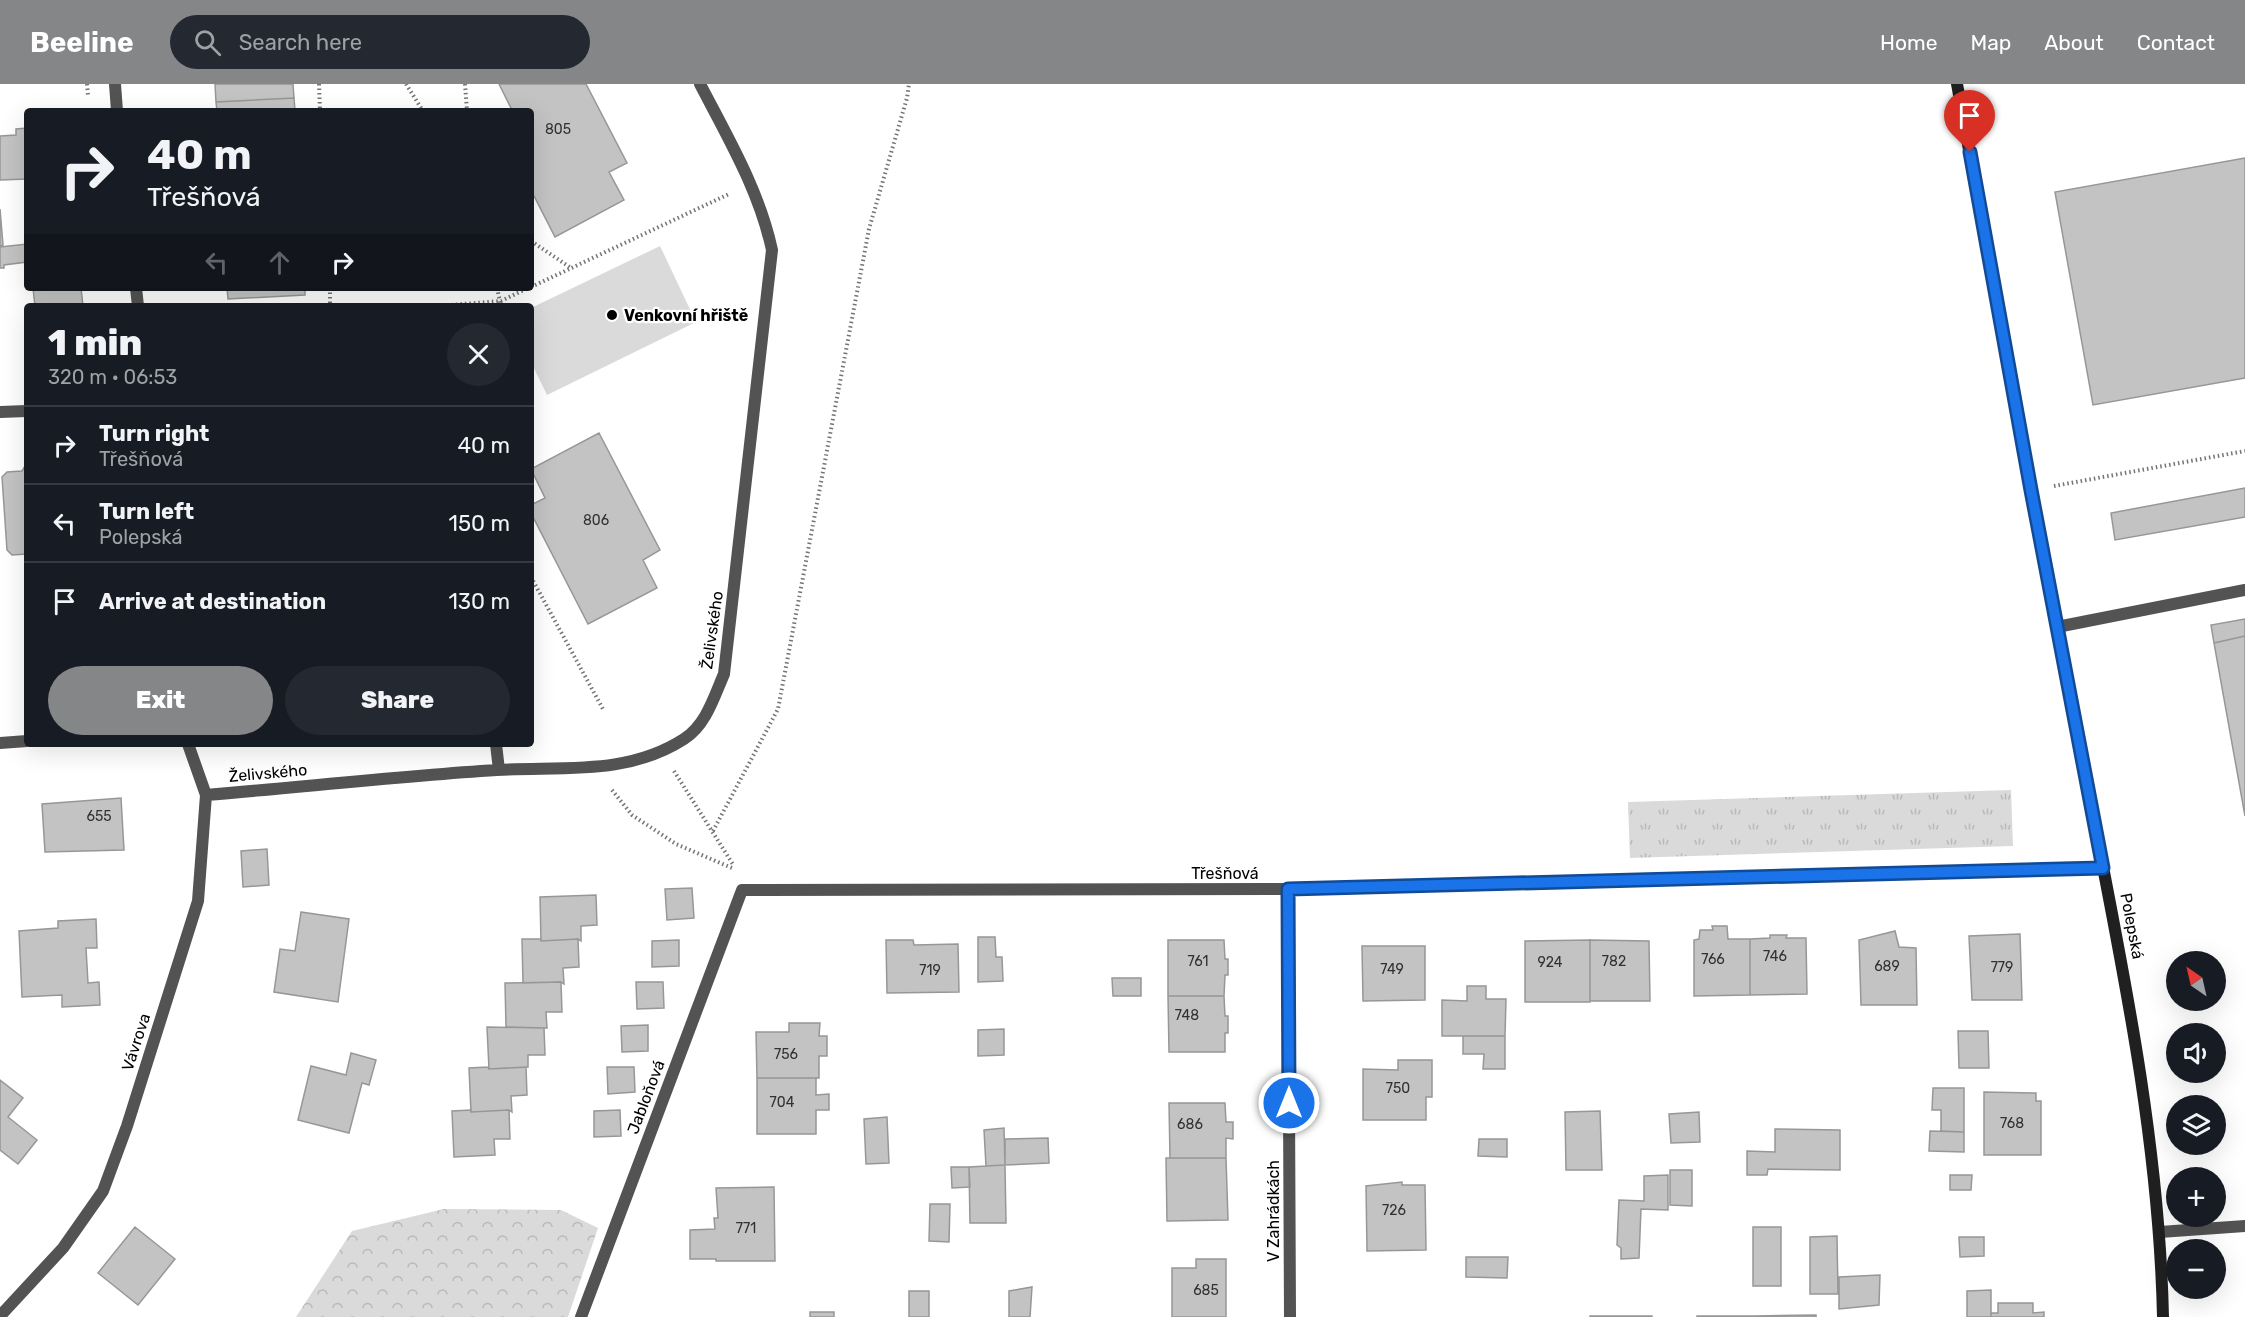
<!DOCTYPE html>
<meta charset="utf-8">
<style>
:root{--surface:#171b24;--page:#242831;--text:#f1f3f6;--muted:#9ea1a6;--line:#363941;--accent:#858687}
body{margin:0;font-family:Rubik,sans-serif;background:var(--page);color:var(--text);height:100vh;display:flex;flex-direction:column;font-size:22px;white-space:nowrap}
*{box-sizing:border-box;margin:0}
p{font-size:20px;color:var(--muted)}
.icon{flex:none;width:33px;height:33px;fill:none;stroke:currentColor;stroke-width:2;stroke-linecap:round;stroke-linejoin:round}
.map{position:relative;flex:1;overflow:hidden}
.drawer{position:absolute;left:24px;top:219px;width:510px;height:444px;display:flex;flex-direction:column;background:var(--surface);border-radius:6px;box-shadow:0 6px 24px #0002}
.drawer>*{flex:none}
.guide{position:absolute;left:24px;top:24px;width:510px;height:183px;border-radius:6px;box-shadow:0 6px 24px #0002;background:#171b24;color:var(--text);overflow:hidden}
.needle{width:39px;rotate:326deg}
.fabs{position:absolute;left:2166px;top:867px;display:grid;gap:12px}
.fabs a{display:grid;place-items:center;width:60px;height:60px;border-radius:50%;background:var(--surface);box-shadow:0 6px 24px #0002;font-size:30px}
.pin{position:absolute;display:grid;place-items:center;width:51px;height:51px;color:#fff;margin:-62px -26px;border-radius:50% 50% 50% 0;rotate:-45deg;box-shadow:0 0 6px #0007}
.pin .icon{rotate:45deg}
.me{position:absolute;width:66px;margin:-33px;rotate:0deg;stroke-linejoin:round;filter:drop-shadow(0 0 4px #0008)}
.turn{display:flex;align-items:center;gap:21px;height:126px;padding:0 24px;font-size:27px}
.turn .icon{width:78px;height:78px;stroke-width:2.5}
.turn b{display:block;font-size:42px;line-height:51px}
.lanes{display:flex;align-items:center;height:57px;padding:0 24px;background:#0003;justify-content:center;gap:30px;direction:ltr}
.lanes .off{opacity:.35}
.round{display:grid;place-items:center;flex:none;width:63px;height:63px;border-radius:32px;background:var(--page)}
.headline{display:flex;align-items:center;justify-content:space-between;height:102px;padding:0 24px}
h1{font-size:36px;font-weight:800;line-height:45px}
.action{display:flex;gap:12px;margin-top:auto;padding:12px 24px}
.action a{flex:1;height:69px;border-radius:36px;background:var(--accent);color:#fff;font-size:24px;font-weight:800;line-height:69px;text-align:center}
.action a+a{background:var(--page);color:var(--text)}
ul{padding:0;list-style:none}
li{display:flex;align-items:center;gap:18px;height:78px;padding:0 24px;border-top:2px solid var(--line)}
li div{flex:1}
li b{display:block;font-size:22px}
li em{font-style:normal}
header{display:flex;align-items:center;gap:36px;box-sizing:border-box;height:84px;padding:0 30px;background:var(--accent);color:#fff}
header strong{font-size:28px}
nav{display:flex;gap:33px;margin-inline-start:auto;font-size:21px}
.search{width:420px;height:54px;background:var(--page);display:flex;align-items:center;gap:15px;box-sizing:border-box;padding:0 21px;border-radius:33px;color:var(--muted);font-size:22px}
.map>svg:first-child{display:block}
</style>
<header>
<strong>Beeline</strong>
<div class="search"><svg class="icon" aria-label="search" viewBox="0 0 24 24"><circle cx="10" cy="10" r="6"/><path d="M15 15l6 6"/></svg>Search here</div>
<nav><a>Home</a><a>Map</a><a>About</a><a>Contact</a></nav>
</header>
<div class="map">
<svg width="2245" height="1233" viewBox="0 0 2245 1233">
<defs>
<pattern id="forest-crowns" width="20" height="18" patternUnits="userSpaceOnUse" patternTransform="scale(1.5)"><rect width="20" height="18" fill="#dadada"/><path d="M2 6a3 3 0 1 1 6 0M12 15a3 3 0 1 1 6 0" fill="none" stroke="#b9b9b9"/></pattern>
<pattern id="park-tufts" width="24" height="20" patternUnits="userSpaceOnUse" patternTransform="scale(1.5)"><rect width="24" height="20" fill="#dadada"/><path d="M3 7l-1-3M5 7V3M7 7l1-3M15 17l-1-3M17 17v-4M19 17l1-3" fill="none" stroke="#b9b9b9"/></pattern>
</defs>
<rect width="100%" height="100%" fill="#fff"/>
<path fill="#dadada" d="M660 162 696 238 547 311 531 278V224Z"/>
<path fill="url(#forest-crowns)" d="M444 1125 561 1126 598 1144 568 1233H296L352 1147Z"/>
<path fill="url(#park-tufts)" d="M2011 706 2013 762 1630 774 1628 718Z"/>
<path fill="#c3c3c3" stroke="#979797" stroke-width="1.5" d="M215 0H293L294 14 216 18Z
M499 0H586L627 79 609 88 624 116 555 153 531 106V27H510L512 26Z
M294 14 295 27H217L216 18Z
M27 44V95L0 96V52L16 51V45Z
M2245 74V294L2093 321 2055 108Z
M0 125 3 161 0 162Z
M27 160V178L4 181V184H0V163Z
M33 204H81L83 222H35Z
M227 204H305V211L228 215Z
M599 349 660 466 643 476 657 504 588 540 531 429V421L545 414 531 385Z
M25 382 27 470 12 471 7 466 2 393 7 388 22 387Z
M2245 404V433L2115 456 2111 429Z
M2245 535V552L2214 559 2211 541Z
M2245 552V732L2214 559Z
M121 714 124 766 45 768 42 720Z
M267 765 269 801 243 803 241 767Z
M692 804 694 834 667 836 665 805Z
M596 811 597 841 581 842V857L578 855 541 857 540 813Z
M301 828 349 835 338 918 274 908 280 865 295 867Z
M96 835 97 864H86L88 899 99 898 100 921 62 923V911L22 913 19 847 58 844V837Z
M1712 842H1727L1728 855H1750V911L1694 912V856L1699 855 1700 846H1713Z
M1895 847 1899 863 1916 864 1917 921H1861L1859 856Z
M2020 850 2022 916H1972L1969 852Z
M1770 851H1787L1786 854H1806L1807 910 1750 911V855L1770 854Z
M978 853H995L996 873H1002L1003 897 978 898Z
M522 855H541V857L578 855 579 883 563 884 564 900 561 898 523 899Z
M679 856V882L652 883V857Z
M886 856H913L914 861 958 860 959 908 887 909Z
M1168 856H1224L1225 875H1228V891H1225L1224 912H1168Z
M1590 856V918H1525V857Z
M1590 856 1649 857 1650 917H1590Z
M1362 862H1425V916L1363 917Z
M1112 894H1141V912H1113Z
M561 898 562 928H546L547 944 506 943 505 899Z
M636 898H663L664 924 637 925Z
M1467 902H1486V915H1506L1505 952H1442V916L1467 917Z
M1168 912H1224L1225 932H1228V949H1225V968H1169Z
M789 939H820L819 952H827V972H819V994H757L756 948H789Z
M648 941V967L622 968 621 942Z
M487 943 544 944 545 971H528V983L489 985Z
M1004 945V971L978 972V946Z
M1958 947H1988L1989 984H1959Z
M1463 952H1505V985H1483L1484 970H1463Z
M351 969 376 976 369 1001 362 999 349 1049 298 1036 311 982 346 991Z
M1398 976H1432V1013H1426V1036H1363V985L1398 986Z
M488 983 489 985 526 983 527 1011 511 1012 512 1028 509 1026 471 1028 469 984Z
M607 983H634L635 1008 608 1010Z
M757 994H816V1011L829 1010V1026H816V1050H757Z
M0 996 23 1014 8 1033 37 1056 18 1080 0 1066Z
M1933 1004H1964V1048L1941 1047V1026H1932Z
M1984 1008 2036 1009V1017H2041V1071H1984Z
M1169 1019H1225L1226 1038H1233V1055L1226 1054V1074H1170Z
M471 1026V1028L509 1026 510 1055H494L495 1071 454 1073 452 1027Z
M620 1026 621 1052 594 1053V1027Z
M1600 1027 1602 1086H1566L1565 1028Z
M1699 1028 1700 1058 1671 1059 1669 1030Z
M887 1033 889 1079 866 1080 864 1035Z
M1004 1044 1005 1081 986 1082 984 1046Z
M1775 1045 1840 1046V1086L1768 1085 1767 1091H1747V1067L1775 1068Z
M1930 1047 1964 1048V1068L1929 1067Z
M1048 1054 1049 1079 1005 1081V1055Z
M1479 1055H1507V1073L1478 1072Z
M1166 1074H1226L1228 1136 1167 1137Z
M1005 1081 1006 1139H970L969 1083Z
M951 1083H969L970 1103 952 1104Z
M1670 1086H1692V1122L1670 1121Z
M1668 1091V1126L1641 1125 1639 1174 1621 1175V1164L1617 1161 1619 1116 1644 1117V1092Z
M1950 1091H1972L1971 1106H1950Z
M1402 1098V1101H1425L1426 1166 1367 1167 1366 1102Z
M774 1103 775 1177H716V1175H690V1146L715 1145 714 1134H718L716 1104Z
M930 1120H950L949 1158 929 1157Z
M135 1143 175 1175 138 1221 98 1189Z
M1753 1143H1781V1202H1753Z
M1837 1152 1838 1210H1810V1153Z
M1959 1153H1984V1172L1960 1173Z
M1466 1173H1508L1507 1194 1466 1193Z
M1196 1175H1226V1233H1172V1184H1196Z
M1880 1191 1879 1221 1839 1225V1193Z
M1032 1203 1030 1233H1009V1207Z
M1991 1206V1233H1967V1207Z
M909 1207H929V1233H909Z
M1998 1219H2033V1229L2044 1228V1233H1991V1229H1998Z
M810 1228H834V1233H810Z
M1816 1231V1233H1755V1232Z
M1590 1232H1652V1233H1590Z
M1697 1232H1755V1233H1697Z"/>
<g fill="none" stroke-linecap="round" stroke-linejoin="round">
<path stroke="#757575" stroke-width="4" stroke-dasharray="1.5 3" stroke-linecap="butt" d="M87 0 88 11
M319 0 320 27
M406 0 423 27
M465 0 467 27
M531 157 571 184
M531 203 729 110
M330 204V222
M497 204 501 222
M438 222 501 217 528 204
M2054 402 2245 367
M531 493 604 627
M674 687 734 782
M612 706 632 731 676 760 732 784
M713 747 778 625 869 145 907 14 909 0"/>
<path stroke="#535353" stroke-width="12" d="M2057 543 2245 506"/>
<path stroke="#535353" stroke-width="12" d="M115 0 117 27
M136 204 138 222
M0 328 27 327
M0 659 27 657
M496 660 499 686
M206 711C303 703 400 692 497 686 561 682 627 692 684 655 706 641 714 613 724 590L772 166C759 106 728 54 700 0
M1288 805 1290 1233
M2160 1148 2245 1142
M0 1232 63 1164 103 1107 127 1042 198 817 206 711 188 660
M581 1233 742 806 1288 805 2103 784"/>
<path stroke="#202020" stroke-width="12" d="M1957 0C1998 227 2040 453 2083 680 2118 863 2159 1046 2163 1233"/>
</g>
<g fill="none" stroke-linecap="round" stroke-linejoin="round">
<g stroke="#114b97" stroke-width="15">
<path id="route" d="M1289 1019 1288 805 2103 784 2031 406 1970 68"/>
</g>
<use href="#route" stroke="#1a73e8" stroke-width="10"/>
</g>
<circle fill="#000" stroke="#fff" stroke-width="2" cx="612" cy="231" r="6"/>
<g text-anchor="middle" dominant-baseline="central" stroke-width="4.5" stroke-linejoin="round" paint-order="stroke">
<g font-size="14" fill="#313131">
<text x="558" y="45">805</text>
<text x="596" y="436">806</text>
<text x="99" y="732">655</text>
<text x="1775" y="872">746</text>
<text x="1713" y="875">766</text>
<text x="1198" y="877">761</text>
<text x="1614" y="877">782</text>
<text x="1550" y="878">924</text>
<text x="1887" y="882">689</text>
<text x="2002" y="883">779</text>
<text x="1392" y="885">749</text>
<text x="930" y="886">719</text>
<text x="1187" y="931">748</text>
<text x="786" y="970">756</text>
<text x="1398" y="1004">750</text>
<text x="782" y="1018">704</text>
<text x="2012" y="1039">768</text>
<text x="1190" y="1040">686</text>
<text x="1394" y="1126">726</text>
<text x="746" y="1144">771</text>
<text x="1206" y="1206">685</text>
</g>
<g font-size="16" font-weight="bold" fill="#000" stroke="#fff" text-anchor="start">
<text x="624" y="231">Venkovní hřiště</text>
</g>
<g font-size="16" fill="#000" stroke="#fff">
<text transform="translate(712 546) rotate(-82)">Želivského</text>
<text transform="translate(268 689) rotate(-5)">Želivského</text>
<text x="1225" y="789">Třešňová</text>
<text transform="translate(2132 842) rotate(79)">Polepská</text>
<text transform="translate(136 958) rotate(-72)">Vávrova</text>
<text transform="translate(646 1013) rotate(-69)">Jabloňová</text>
<text transform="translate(1273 1127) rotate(-90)">V Zahrádkách</text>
</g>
</g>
</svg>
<div class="fabs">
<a><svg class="needle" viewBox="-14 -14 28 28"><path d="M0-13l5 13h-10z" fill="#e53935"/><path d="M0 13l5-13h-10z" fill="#9ea1a6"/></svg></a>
<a><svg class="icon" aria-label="sound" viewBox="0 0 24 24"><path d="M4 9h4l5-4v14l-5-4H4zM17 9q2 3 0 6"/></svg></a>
<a><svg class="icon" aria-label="layers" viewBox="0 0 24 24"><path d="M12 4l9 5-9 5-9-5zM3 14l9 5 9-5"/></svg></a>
<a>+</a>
<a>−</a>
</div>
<div class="pin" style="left:1970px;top:68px;background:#d93025"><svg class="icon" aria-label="arrive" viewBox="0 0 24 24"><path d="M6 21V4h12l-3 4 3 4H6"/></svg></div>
<svg class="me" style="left:1289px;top:1019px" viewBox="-20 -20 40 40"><circle r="17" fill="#1a73e8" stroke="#fff" stroke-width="3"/><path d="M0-11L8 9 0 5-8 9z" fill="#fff"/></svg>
<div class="guide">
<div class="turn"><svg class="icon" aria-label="right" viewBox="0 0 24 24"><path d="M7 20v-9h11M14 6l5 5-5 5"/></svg><div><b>40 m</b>Třešňová</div></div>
<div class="lanes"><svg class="icon off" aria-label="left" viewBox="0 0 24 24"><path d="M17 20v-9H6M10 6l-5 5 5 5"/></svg><svg class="icon off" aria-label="ahead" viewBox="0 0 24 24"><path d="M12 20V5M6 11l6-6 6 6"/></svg><svg class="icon" aria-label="right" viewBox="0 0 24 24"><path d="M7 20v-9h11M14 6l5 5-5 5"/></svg></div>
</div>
<section class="drawer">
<div class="headline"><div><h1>1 min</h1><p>320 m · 06:53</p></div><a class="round"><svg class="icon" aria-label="close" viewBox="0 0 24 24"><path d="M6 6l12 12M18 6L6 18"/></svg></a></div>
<ul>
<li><svg class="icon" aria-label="right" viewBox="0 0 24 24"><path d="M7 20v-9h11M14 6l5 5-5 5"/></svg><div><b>Turn right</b><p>Třešňová</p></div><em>40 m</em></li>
<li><svg class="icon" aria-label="left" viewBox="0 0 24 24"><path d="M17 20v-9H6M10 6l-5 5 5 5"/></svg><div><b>Turn left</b><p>Polepská</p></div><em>150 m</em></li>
<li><svg class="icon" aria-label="arrive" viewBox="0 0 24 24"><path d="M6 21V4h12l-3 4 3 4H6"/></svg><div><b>Arrive at destination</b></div><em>130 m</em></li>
</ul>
<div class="action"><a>Exit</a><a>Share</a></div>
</section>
</div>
